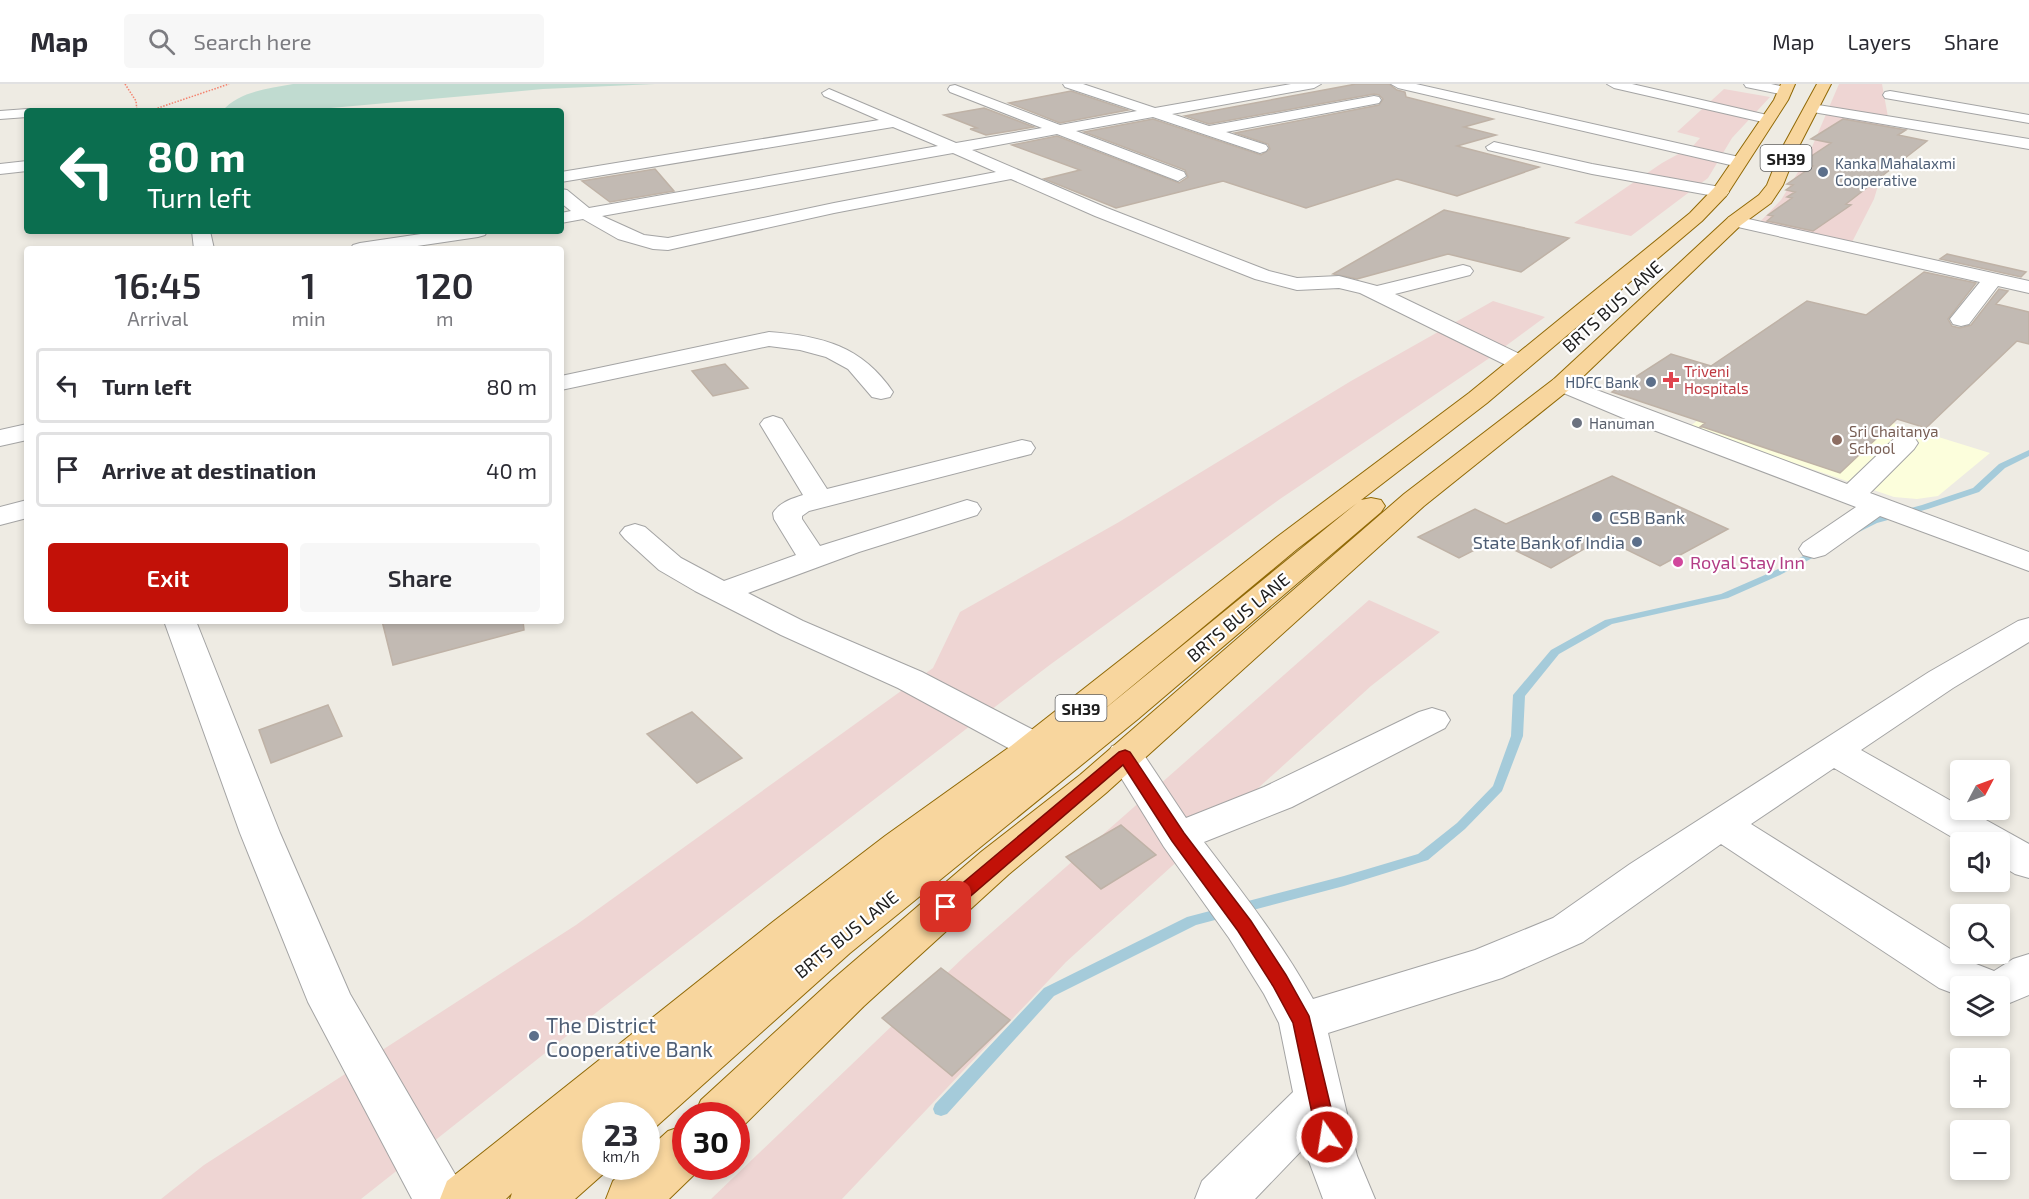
<!DOCTYPE html>
<meta charset="utf-8">
<style>
:root{--surface:#fff;--page:#f7f7f7;--text:#2b2b33;--muted:#7c7c81;--line:#e1e1e2;--accent:#c21108}
body{margin:0;font-family:"Exo 2",sans-serif;background:var(--page);color:var(--text);height:100vh;display:flex;flex-direction:column;font-size:22px;white-space:nowrap}
*{box-sizing:border-box;margin:0}
p{font-size:20px;color:var(--muted)}
.icon{flex:none;width:33px;height:33px;fill:none;stroke:currentColor;stroke-width:2;stroke-linecap:round;stroke-linejoin:round}
.map{position:relative;flex:1;overflow:hidden}
.sheet{position:absolute;left:24px;top:162px;width:540px;height:378px;display:flex;flex-direction:column;background:var(--surface);border-radius:6px;box-shadow:0 3px 9px #0003}
.sheet>*{flex:none}
.guide{position:absolute;left:24px;top:24px;width:540px;height:126px;border-radius:6px;box-shadow:0 3px 9px #0003;background:#0b6e4f;color:#fff;overflow:hidden}
.needle{width:39px;rotate:49deg}
.controls{position:absolute;left:1950px;top:676px;display:grid;gap:12px}
.controls a{display:grid;place-items:center;width:60px;height:60px;border-radius:6px;background:var(--surface);box-shadow:0 3px 9px #0003;font-size:30px}
.speed{position:absolute;left:582px;top:1018px;display:flex;gap:12px;font-size:30px;font-weight:700;text-align:center}
.speed>*{display:grid;place-content:center;width:78px;height:78px;border-radius:50%;background:var(--surface);box-shadow:0 3px 9px #0003;line-height:1}
.speed small{font-size:15px;font-weight:400}
.speed .limit{border:9px solid #d22;background:#fff;color:#111}
.pin{position:absolute;display:grid;place-items:center;width:51px;height:51px;color:#fff;margin:-26px;border-radius:12px;box-shadow:0 3px 9px #0006}
.me{position:absolute;width:66px;margin:-33px;rotate:347deg;stroke-linejoin:round;filter:drop-shadow(0 0 4px #0008)}
.turn{display:flex;align-items:center;gap:21px;height:126px;padding:0 24px;font-size:27px}
.turn .icon{width:78px;height:78px;stroke-width:2.5}
.turn b{display:block;font-size:42px;line-height:51px}
.eta{display:flex;justify-content:space-evenly;align-items:center;height:102px;text-align:center}
.eta b{font-size:36px;font-weight:600;line-height:42px}
.button{display:flex;gap:12px;margin-top:auto;padding:12px 24px}
.button a{flex:1;height:69px;border-radius:6px;background:var(--accent);color:#fff;font-size:24px;font-weight:600;line-height:69px;text-align:center}
.button a+a{background:var(--page);color:var(--text)}
ul{padding:0;list-style:none}
li{display:flex;align-items:center;gap:18px;height:75px;margin:0 12px 9px;padding:0 12px;border:3px solid var(--line);border-radius:6px}
li div{flex:1}
li b{display:block;font-size:22px}
li em{font-style:normal}
header{display:flex;align-items:center;gap:36px;box-sizing:border-box;height:84px;padding:0 30px;background:var(--surface);border-bottom:2px solid var(--line)}
header strong{font-size:28px}
nav{display:flex;gap:33px;margin-inline-start:auto;font-size:21px}
.search{width:420px;height:54px;background:var(--page);display:flex;align-items:center;gap:15px;box-sizing:border-box;padding:0 21px;border-radius:6px;color:var(--muted);font-size:22px}
.map>svg:first-child{display:block}
</style>
<header>
<strong>Map</strong>
<div class="search"><svg class="icon" aria-label="search" viewBox="0 0 24 24"><circle cx="10" cy="10" r="6"/><path d="M15 15l6 6"/></svg>Search here</div>
<nav><a>Map</a><a>Layers</a><a>Share</a></nav>
</header>
<div class="map">
<svg width="2029" height="1115" viewBox="0 0 2029 1115">
<rect width="100%" height="100%" fill="#eeebe3"/>
<path fill="#eed5d3" d="M1839 0H1882L1892 55 1874 115 1849 164 1755 143 1781 116 1809 70Z
M1724 5 1770 13 1732 54 1708 94 1631 152 1574 139 1662 79 1693 62 1700 54 1677 48Z
M1493 217 1545 233 1488 275 1280 415 1051 580 602 924 361 1115H161L204 1081 576 841 933 584 960 528 1119 438 1351 297Z
M1369 516 1440 548 1371 602 1066 878 842 1115H711L966 871Z"/>
<path fill="#fcfedc" d="M1751 295 1990 369 1938 412 1917 415 1894 413 1689 343Z"/>
<path fill="#c0dbd0" d="M293 0H655L543 5 297 27H222C240 7 267 5 293 0Z"/>
<g fill="none" stroke-linecap="round" stroke-linejoin="round">
<path fill="#a5cbda" fill-rule="evenodd" d="M2029 366V372L2005 384 1979 408 1928 425 1877 439 1859 448 1854 445 1871 435 1922 421 1973 404 1999 380Z
M1819 464 1822 465 1824 467 1822 469 1780 491 1728 514 1612 540 1559 570 1525 612 1523 652 1502 707 1465 745 1428 776 1344 802 1196 841 1054 912 947 1030 941 1032 935 1030 933 1025 935 1020 1044 904 1187 833 1344 792 1418 770 1457 739 1493 702 1511 652 1513 611 1551 566 1605 536 1721 510 1774 487Z"/>
</g>
<path fill="#c2bab3" stroke="#bfb2a6" stroke-width="1.5" d="M1356 0H1389L1397 6 1405 8 1406 13 1493 35 1464 43 1496 51 1457 62 1539 83 1457 112 1397 95 1306 124 1223 97 1116 124 1044 95 1080 86 1012 61 1057 52 1179 99 1188 93 1185 86 1084 48 1153 35 1261 71 1270 65 1268 60 1235 49 1379 21 1383 15 1379 11 1374 10 1209 40 1185 32Z
M1071 7 1128 26 1060 39 1009 19Z
M984 24 1034 43 986 51 970 45 977 44 944 31Z
M1843 35 1906 46 1898 51 1927 57 1846 120 1851 121 1813 147 1767 137 1773 132 1768 131 1792 114 1787 113 1795 108 1786 106 1793 101 1787 100 1813 82 1801 79 1831 59 1811 55Z
M655 85 674 107 610 118 582 97Z
M1444 126 1569 154 1521 188 1448 170 1357 195 1333 190Z
M1947 170 2026 188 2021 193 1940 175Z
M1924 188 1976 199 1948 235 1952 242 1960 244 1971 241 1999 205 2008 207 1996 220 2029 228V260L2017 257 1926 344 1897 335 1840 389 1703 343H1700L1705 339 1612 308 1671 270 1711 282 1807 217 1866 231Z
M725 280 748 304 713 312 692 287Z
M1612 392 1728 445 1660 482 1603 454 1551 484 1494 456 1459 474 1418 453 1475 425 1506 440Z
M382 537H523L524 546 393 581Z
M328 621 342 652 271 679 259 646Z
M692 628 742 674 697 699 647 650Z
M1121 741 1156 771 1101 805 1066 773Z
M941 884 1010 936 952 992 882 934Z"/>
<g fill="none" stroke-linecap="round" stroke-linejoin="round">
<g stroke="#a4a4a4" stroke-width="2">
<path id="minor" d="M1063 0H1083L1155 24 1291 0H1321L1314 4 1172 30 1209 42 1374 12 1379 13 1381 16 1379 19 1374 20 1226 48 1266 61 1268 64 1266 67 1260 69 1153 33 1076 47 1184 88 1186 92 1178 97 1057 50 972 66 1107 124 1269 187 1297 194 1339 192 1377 202 1463 181 1470 183 1473 187 1470 191 1395 210 1528 274 1532 279 1528 284 1520 286 1512 284 1360 209 1339 204 1297 206 1255 195 1095 132 1011 95 834 129 668 166 653 165 618 155 583 135 561 139V129L571 127 561 119V105L567 106 589 124 938 62 893 43 561 98V88L879 36 824 12 822 9 829 5 956 59 1042 44 950 8 948 5 950 2 955 1 1060 41 1137 27 1065 3ZM953 69 996 88 834 119 668 154 644 151 602 132Z
M1391 0H1416L1739 73 1747 78 1739 83 1398 4Z
M1607 0H1632L1767 31 1774 35 1767 39 1614 4Z
M1744 0H1771L1790 4 1792 7 1785 11 1746 3Z
M1890 7 2029 31V39L1885 14 1883 11 1885 8Z
M1812 20 2029 55V65L1807 27 1805 24 1807 21Z
M27 25 33 27H27V33L0 35V27Z
M1494 58 1592 80 1720 103 1726 104 1729 108 1726 112 1720 113 1592 90 1488 66 1486 63Z
M27 77V87L0 90V80Z
M1735 132 2029 197V209L1998 202 1969 240 1961 242 1953 240 1950 235 1980 198 1729 141 1726 137 1729 133Z
M192 147H210L214 165H194Z
M441 147H487L485 151 478 153 397 165H350L353 161 360 159Z
M769 248C822 252 862 262 893 308L890 313 881 315 872 313 848 285 826 273 800 266 769 262 561 306V292Z
M1562 293 1847 400 1896 353 1905 351 1914 353 1918 359 1914 365 1870 409 2029 468V487L1880 432 1825 471 1814 474 1803 471 1799 465 1803 459 1856 423 1635 339 1554 305 1550 300 1554 295Z
M773 332 782 335 827 405 1022 356 1031 358 1035 364 1031 370 809 427 802 432V435L820 462 967 416 977 419 981 425 977 431 859 468 748 509 803 537 922 588 1047 653 1052 662 1047 671 1034 674 1021 671 898 604 781 551 695 507 659 486 625 455 620 449 625 443 635 440 645 443 681 474 724 497 796 471 774 435 773 429C780 418 791 415 803 411L760 340 764 335Z
M27 340V356L0 362V346Z
M27 416V434L0 441V423Z
M2029 534V558L1953 604 1861 666 1960 722V726H1968L2029 760V794L2015 790 2000 781V759H1962L1834 684 1751 740 1971 878 1994 887 2013 875 2029 870V911L2000 923V903H1960V912L1939 904 1721 760 1583 858 1502 894 1328 949 1357 1072 1375 1115H1323L1304 1064 1255 1115H1195L1202 1097 1293 1008 1279 939 1264 910 1229 854 1164 763 1107 671 1112 662 1125 659 1138 662 1186 734 1264 703 1419 628 1432 624 1445 628 1450 636 1445 644 1292 723 1204 758C1243 809 1282 859 1313 915L1475 866 1553 834 1630 780 1929 588 2018 537Z
M164 537H196L280 749 350 910 459 1097 466 1115H412L308 918 240 749Z"/>
</g>
<g stroke="#906906" stroke-width="2">
<path id="major" d="M1781 0H1795L1788 16 1726 112 1702 137 1487 319 1361 416 1371 414 1381 416 1385 422 1381 428 1138 635 850 869 650 1048 646 1049V1032H607L610 1026 603 1032H596V1039L591 1042 596 1041V1083H611L575 1115H510L512 1109 506 1115H440L447 1097 774 837 885 752 1011 662 1277 453 1469 309 1690 129 1714 104 1774 16ZM1357 419 1112 619 1090 637 1297 465Z
M1817 0H1831L1797 66 1783 101 1771 119 1741 141 1570 305 1424 422 1106 709 1009 790 864 922 737 1048 736 1032H694L701 1016 832 896 981 768 1080 691 1404 410 1554 295 1729 133 1759 111 1767 101 1781 66Z
M686 1041V1083H702L669 1115H606L613 1097 629 1083H646V1067L668 1047Z"/>
</g>
<path stroke="#f4826e" stroke-width="1.5" stroke-dasharray="1.5 1.5" stroke-linecap="butt" d="M125 0 136 17 137 27
M149 27 229 0"/>
<use href="#minor" fill="#fff" fill-rule="evenodd"/>
<use href="#major" fill="#f8d69e" fill-rule="evenodd"/>
</g>
<path fill="#c21108" stroke="#7e0b05" stroke-width="1.5" d="M1125 666 1130 668 1184 749 1251 837 1286 891 1309 932 1338 1053 1335 1060 1327 1063 1320 1060 1317 1053 1293 939 1273 902 1238 847 1172 757 1123 681 952 828 946 830 940 828 937 823 940 818 1119 668Z"/>
<g fill="#5c6f8a" stroke="#fff" stroke-width="2">
<circle cx="1823" cy="88" r="6"/>
<circle cx="1651" cy="298" r="6"/>
<circle cx="1597" cy="433" r="6"/>
<circle cx="1637" cy="458" r="6"/>
<circle cx="534" cy="952" r="6"/>
</g>
<path fill="#e0444e" stroke="#fff" stroke-width="2" d="M1668 287h6v6h6v6h-6v6h-6v-6h-6v-6h6z"/>
<circle fill="#6b7280" stroke="#fff" stroke-width="2" cx="1577" cy="339" r="6"/>
<circle fill="#8d6e63" stroke="#fff" stroke-width="2" cx="1837" cy="356" r="6"/>
<circle fill="#d1479c" stroke="#fff" stroke-width="2" cx="1678" cy="478" r="6"/>
<g text-anchor="middle" dominant-baseline="central" stroke-width="4.5" stroke-linejoin="round" paint-order="stroke">
<g font-size="15" fill="#4e5e75" stroke="#fff" text-anchor="start">
<text x="1835" y="79">Kanka Mahalaxmi<tspan x="1835" dy="17">Cooperative</tspan></text>
<text x="1639" y="298" text-anchor="end">HDFC Bank</text>
</g>
<g font-size="15" fill="#be3a42" stroke="#fff" text-anchor="start">
<text x="1684" y="287">Triveni<tspan x="1684" dy="17">Hospitals</tspan></text>
</g>
<g font-size="15" fill="#5b616d" stroke="#fff" text-anchor="start">
<text x="1589" y="339">Hanuman</text>
</g>
<g font-size="15" fill="#785e54" stroke="#fff" text-anchor="start">
<text x="1849" y="347">Sri Chaitanya<tspan x="1849" dy="17">School</tspan></text>
</g>
<g fill="#fff" stroke="#616161" stroke-width="1.5">
<rect x="1760.5" y="61" width="51" height="26" rx="4.5"/>
<rect x="1055.5" y="611" width="51" height="26" rx="4.5"/>
</g>
<g font-size="16" font-weight="bold" fill="#1d1d1d">
<text x="1786" y="74">SH39</text>
<text x="1081" y="624">SH39</text>
</g>
<g font-size="18" fill="#1d1d1d" stroke="#fff">
<text transform="translate(1612 222) rotate(-42)">BRTS BUS LANE</text>
<text transform="translate(1238 533) rotate(-40)">BRTS BUS LANE</text>
<text transform="translate(846 850) rotate(-39)">BRTS BUS LANE</text>
</g>
<g font-size="18" fill="#4e5e75" stroke="#fff" text-anchor="start">
<text x="1609" y="433">CSB Bank</text>
<text x="1625" y="458" text-anchor="end">State Bank of India</text>
</g>
<g font-size="18" fill="#b23c85" stroke="#fff" text-anchor="start">
<text x="1690" y="478">Royal Stay Inn</text>
</g>
<g font-size="21" fill="#4e5e75" stroke="#fff" text-anchor="start">
<text x="546" y="940">The District<tspan x="546" dy="24">Cooperative Bank</tspan></text>
</g>
</g>
</svg>
<div class="controls">
<a><svg class="needle" viewBox="-14 -14 28 28"><path d="M0-13l5 13h-10z" fill="#e53935"/><path d="M0 13l5-13h-10z" fill="#7c7c81"/></svg></a>
<a><svg class="icon" aria-label="sound" viewBox="0 0 24 24"><path d="M4 9h4l5-4v14l-5-4H4zM17 9q2 3 0 6"/></svg></a>
<a><svg class="icon" aria-label="search" viewBox="0 0 24 24"><circle cx="10" cy="10" r="6"/><path d="M15 15l6 6"/></svg></a>
<a><svg class="icon" aria-label="layers" viewBox="0 0 24 24"><path d="M12 4l9 5-9 5-9-5zM3 14l9 5 9-5"/></svg></a>
<a>+</a>
<a>−</a>
</div>
<div class="speed"><div>23<small>km/h</small></div><div class="limit">30</div></div>
<div class="pin" style="left:946px;top:823px;background:#d93025"><svg class="icon" aria-label="arrive" viewBox="0 0 24 24"><path d="M6 21V4h12l-3 4 3 4H6"/></svg></div>
<svg class="me" style="left:1327px;top:1053px" viewBox="-20 -20 40 40"><circle r="17" fill="#c21108" stroke="#fff" stroke-width="3"/><path d="M0-11L8 9 0 5-8 9z" fill="#fff"/></svg>
<div class="guide">
<div class="turn"><svg class="icon" aria-label="left" viewBox="0 0 24 24"><path d="M17 20v-9H6M10 6l-5 5 5 5"/></svg><div><b>80 m</b>Turn left</div></div>
</div>
<section class="sheet">
<div class="eta">
<div><b>16:45</b><p>Arrival</p></div>
<div><b>1</b><p>min</p></div>
<div><b>120</b><p>m</p></div>
</div>
<ul>
<li><svg class="icon" aria-label="left" viewBox="0 0 24 24"><path d="M17 20v-9H6M10 6l-5 5 5 5"/></svg><div><b>Turn left</b></div><em>80 m</em></li>
<li><svg class="icon" aria-label="arrive" viewBox="0 0 24 24"><path d="M6 21V4h12l-3 4 3 4H6"/></svg><div><b>Arrive at destination</b></div><em>40 m</em></li>
</ul>
<div class="button"><a>Exit</a><a>Share</a></div>
</section>
</div>
